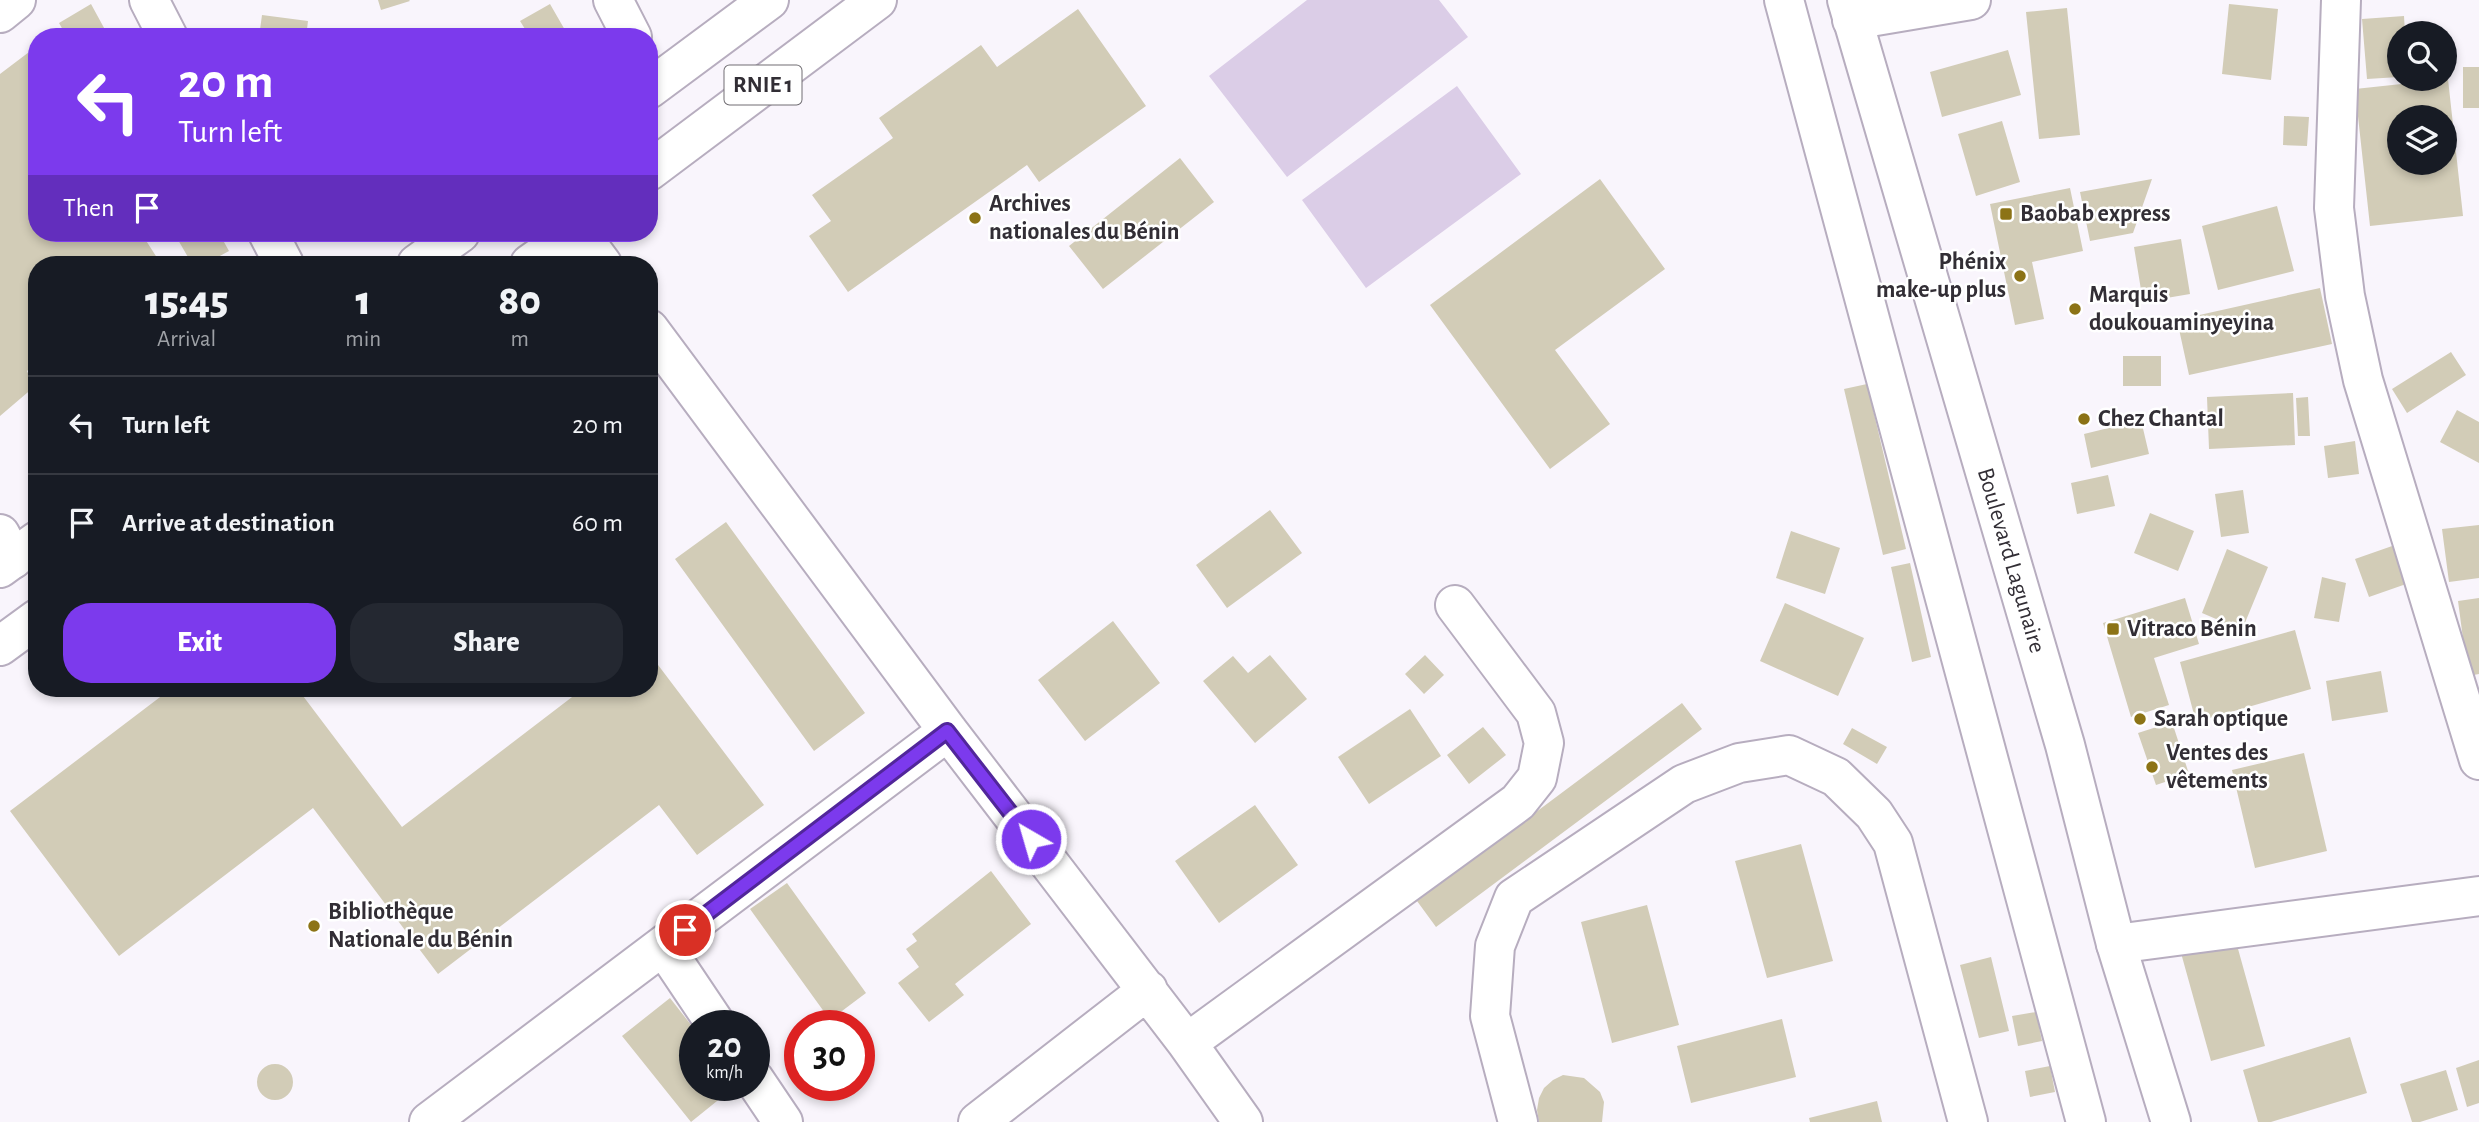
<!DOCTYPE html>
<meta charset="utf-8">
<style>
:root{--surface:#171b24;--page:#242831;--text:#f1f3f6;--muted:#9ea1a6;--line:#363941;--accent:#7c3aed}
body{margin:0;font-family:"Alegreya Sans",sans-serif;background:var(--page);color:var(--text);height:100vh;display:flex;flex-direction:column;font-size:26px;white-space:nowrap}
*{box-sizing:border-box;margin:0}
p{font-size:23px;color:var(--muted)}
.icon{flex:none;width:38px;height:38px;fill:none;stroke:currentColor;stroke-width:2;stroke-linecap:round;stroke-linejoin:round}
.map{position:relative;flex:1;overflow:hidden}
.details{position:absolute;left:28px;top:256px;width:630px;height:441px;display:flex;flex-direction:column;background:var(--surface);border-radius:28px;box-shadow:0 4px 10px #0003}
.details>*{flex:none}
.top-card{position:absolute;left:28px;top:28px;width:630px;height:214px;border-radius:28px;box-shadow:0 4px 10px #0003;background:#7c3aed;color:#fff;overflow:hidden}
.controls{position:absolute;left:2387px;top:21px;display:grid;gap:14px}
.controls a{display:grid;place-items:center;width:70px;height:70px;border-radius:50%;background:var(--surface);box-shadow:0 4px 10px #0003;font-size:35px}
.speed{position:absolute;left:679px;top:1010px;display:flex;gap:14px;font-size:35px;font-weight:700;text-align:center}
.speed>*{display:grid;place-content:center;width:91px;height:91px;border-radius:50%;background:var(--surface);box-shadow:0 4px 10px #0003;line-height:1}
.speed small{font-size:18px;font-weight:400}
.speed .limit{border:10px solid #d22;background:#fff;color:#111}
.pin{position:absolute;display:grid;place-items:center;width:60px;height:60px;color:#fff;margin:-30px;border:4px solid #fff;border-radius:50%;box-shadow:0 2px 7px #0007}
.me{position:absolute;width:77px;margin:-38px;rotate:322deg;stroke-linejoin:round;filter:drop-shadow(0 0 5px #0008)}
.turn{display:flex;align-items:center;gap:24px;height:147px;padding:0 35px;font-size:32px}
.turn .icon{width:91px;height:91px;stroke-width:2.5}
.turn b{display:block;font-size:49px;line-height:60px}
.then{display:flex;align-items:center;height:66px;padding:0 35px;background:#0003;gap:14px;font-size:26px}
.eta{display:flex;justify-content:space-evenly;align-items:center;height:119px;text-align:center}
.eta b{font-size:42px;font-weight:800;line-height:49px}
.cta{display:flex;gap:14px;margin-top:auto;padding:14px 35px}
.cta a{flex:1;height:80px;border-radius:28px;background:var(--accent);color:#fff;font-size:28px;font-weight:800;line-height:80px;text-align:center}
.cta a+a{background:var(--page);color:var(--text)}
ul{padding:0;list-style:none}
li{display:flex;align-items:center;gap:21px;height:98px;padding:0 35px;border-top:2px solid var(--line)}
li div{flex:1}
li b{display:block;font-size:26px}
li em{font-style:normal}
.map>svg:first-child{display:block}
</style>
<div class="map">
<svg width="2479" height="1122" viewBox="0 0 2479 1122">
<rect width="100%" height="100%" fill="#f9f5fc"/>
<path fill="#dbcde7" d="M1307 0H1439L1468 37 1287 177 1209 76Z
M1457 86 1521 174 1366 288 1302 200Z"/>
<path fill="#d2ccb7" fill-rule="evenodd" d="M378 0H409L410 1 381 10Z
M91 4 109 37H67L59 23Z
M550 4 569 37H530L520 21Z
M2229 4 2278 9 2271 80 2222 74Z
M2067 8 2080 135 2039 139 2026 12Z
M1078 9 1146 106 1039 182 1027 165 848 292 809 236 831 221 812 195 893 138 879 118 981 45 997 67Z
M262 15 308 21 306 37H259Z
M2404 16 2405 33H2399V77L2367 79 2362 19Z
M37 46V233H149L145 239 161 264H37V362L27 371 34 387 0 416V74Z
M2008 50 2021 95 1942 117 1930 72Z
M2463 67H2479V108H2463Z
M2448 79 2463 216 2370 226 2355 89ZM2399 117H2445V163H2399Z
M2284 116 2309 117 2307 146 2283 145Z
M2002 121 2020 182 1976 196 1958 134Z
M1180 158 1214 202 1103 289 1069 246Z
M1600 179 1665 269 1555 350 1610 424 1550 469 1430 305Z
M2152 179 2133 233 2090 241 2080 192Z
M2070 188 2083 251 2032 262 2044 319 2015 325 1990 204Z
M2277 206 2294 271 2218 290 2202 226Z
M174 233H219L229 251 205 264H192Z
M2181 239 2190 294 2143 302 2134 247Z
M2320 288 2332 344 2189 375 2177 320Z
M2451 352 2466 375 2407 413 2392 389Z
M2123 356H2161V386H2123Z
M1867 384 1906 549 1883 555 1844 389Z
M2293 393 2295 445 2209 449 2207 397Z
M2308 397 2310 436H2298L2296 398Z
M2457 410 2479 422V463L2440 442Z
M2141 420 2149 454 2091 468 2084 434Z
M2355 441 2359 474 2328 478 2324 446Z
M2108 475 2115 506 2077 514 2071 483Z
M2243 490 2249 533 2221 537 2215 494Z
M1270 510 1302 553 1227 608 1196 565Z
M2150 513 2194 531 2178 571 2134 553Z
M726 522 865 713 814 751 675 559Z
M2479 525V578L2449 582 2442 529Z
M1791 531 1840 548 1825 594 1776 578Z
M2395 545 2409 583 2369 597 2355 559Z
M2227 549 2268 567 2242 630 2202 613Z
M1910 563 1931 657 1912 662 1891 567Z
M2322 577 2346 583 2339 622 2314 618Z
M2185 598 2199 644 2154 658 2169 705 2131 717 2103 623Z
M2479 598V674L2468 676 2458 601Z
M1785 603 1864 638 1838 696 1760 661Z
M1113 621 1160 683 1085 741 1038 680Z
M2295 630 2311 689 2196 722 2180 662Z
M649 653 764 805 697 855 659 805 438 974 313 808 119 956 10 811 172 688H297L402 827 576 694 571 688H649Z
M1270 655 1307 699 1255 743 1203 681 1233 656 1248 673Z
M1425 655 1444 675 1424 694 1405 674Z
M2381 671 2388 712 2332 721 2326 681Z
M1682 703 1702 729 1436 927 1417 901Z
M1410 709 1441 756 1369 804 1338 757Z
M2172 722 2189 774 2156 785 2138 733Z
M1483 727 1506 755 1469 784 1447 755Z
M1852 728 1887 747 1877 764 1843 744Z
M2304 753 2327 851 2255 868 2232 770Z
M1255 805 1298 865 1219 923 1175 861Z
M1801 844 1833 961 1767 978 1735 861Z
M991 871 1031 924 955 984 964 995 929 1022 898 983 919 967 906 949 917 941 912 934Z
M787 883 866 993 830 1020 750 909Z
M1647 905 1679 1025 1612 1043 1581 922Z
M2235 938 2265 1046 2211 1061 2181 953Z
M1991 957 2009 1031 1979 1038 1960 965Z
M670 998 695 1030V1052L690 1056 695 1061V1085H713L722 1097 691 1122 622 1036Z
M2036 1012 2042 1041 2018 1046 2012 1016Z
M1782 1019 1796 1077 1691 1103 1677 1046Z
M2350 1037 2367 1093 2271 1122H2258L2243 1070Z
M2479 1060V1103L2467 1107 2456 1068Z
M257 1082a18 18 0 1 1 36 0a18 18 0 1 1-36 0Z
M2050 1066 2055 1092 2030 1097 2025 1071Z
M2446 1070 2458 1110 2420 1122H2412L2400 1084Z
M1563 1075 1584 1078 1600 1092 1604 1102 1602 1122H1539L1537 1110 1539 1098 1544 1088 1553 1080Z
M1877 1101 1882 1122H1810L1809 1118Z"/>
<g fill="none" stroke-linecap="round" stroke-linejoin="round">
<g stroke="#b7adbf" stroke-width="42">
<path id="minor" d="M149 0 168 37
M613 0 632 37
M2341 0 2334 208 2345 296 2363 380 2479 760
M0 13 16 0
M1852 20 1971 0
M268 233 284 264
M579 233 602 264
M649 329 948 731 1187 1043 1243 1122
M0 534 13 559
M2116 944 2479 896
M664 947 717 1026
M1187 1043 1518 802 1537 778 1544 743 1536 713 1455 605
M754 1079 783 1122
M429 1122 948 731
M978 1122 1148 990
M1518 1122 1490 1016 1495 946 1514 898 1684 784 1739 763 1789 755 1836 777 1874 814 1893 843 1968 1122"/>
</g>
<g stroke="#b7adbf" stroke-width="42">
<g id="major">
<path d="M1784 0 2086 1122"/>
<path id="s1" d="M1847 0 2065 745 2116 944 2171 1122"/>
</g>
</g>
<g stroke="#b7adbf" stroke-width="42">
<path id="highway" d="M649 89 769 0
M649 171 877 0
M417 264 460 233
M530 264 574 233
M0 568 37 541
M0 646 37 619"/>
</g>
<use href="#minor" stroke="#fff" stroke-width="38"/>
<use href="#major" stroke="#fff" stroke-width="38"/>
<use href="#highway" stroke="#fff" stroke-width="38"/>
</g>
<g fill="none" stroke-linecap="round" stroke-linejoin="round">
<g stroke="#51269a" stroke-width="18">
<path id="route" d="M685 930 947 731 1031 839"/>
</g>
<use href="#route" stroke="#7c3aed" stroke-width="12"/>
</g>
<g fill="#8c7316" stroke="#fff" stroke-width="2.5">
<rect x="1999" y="207" width="14" height="14" rx="3.5"/>
<circle cx="975" cy="218" r="7"/>
<circle cx="2020" cy="276" r="7"/>
<circle cx="2075" cy="309" r="7"/>
<circle cx="2084" cy="419" r="7"/>
<rect x="2106" y="622" width="14" height="14" rx="3.5"/>
<circle cx="2140" cy="719" r="7"/>
<circle cx="2152" cy="767" r="7"/>
<circle cx="314" cy="926" r="7"/>
</g>
<g text-anchor="middle" dominant-baseline="central" stroke-width="5" stroke-linejoin="round" paint-order="stroke">
<rect fill="#fff" stroke="#706d72" stroke-width="2" x="724.5" y="65.5" width="77" height="39" rx="5"/>
<g font-size="23" font-weight="bold" fill="#322e35">
<text x="763" y="85">RNIE 1</text>
</g>
<g font-size="24" font-weight="bold" fill="#322e35" stroke="#fff" text-anchor="start">
<text x="989" y="204">Archives<tspan x="989" dy="28">nationales du Bénin</tspan></text>
<text x="2020" y="214">Baobab express</text>
<text x="2006" y="262" text-anchor="end">Phénix<tspan x="2006" dy="28">make-up plus</tspan></text>
<text x="2089" y="295">Marquis<tspan x="2089" dy="28">doukouaminyeyina</tspan></text>
<text x="2098" y="419">Chez Chantal</text>
<text x="2127" y="629">Vitraco Bénin</text>
<text x="2154" y="719">Sarah optique</text>
<text x="2166" y="753">Ventes des<tspan x="2166" dy="28">vêtements</tspan></text>
<text x="328" y="912">Bibliothèque<tspan x="328" dy="28">Nationale du Bénin</tspan></text>
</g>
<g font-size="24" fill="#322e35" stroke="#fff">
<text stroke="none"><textPath href="#s1" startOffset="584">Boulevard Lagunaire</textPath></text>
</g>
</g>
</svg>
<div class="controls">
<a><svg class="icon" aria-label="search" viewBox="0 0 24 24"><circle cx="10" cy="10" r="6"/><path d="M15 15l6 6"/></svg></a>
<a><svg class="icon" aria-label="layers" viewBox="0 0 24 24"><path d="M12 4l9 5-9 5-9-5zM3 14l9 5 9-5"/></svg></a>
</div>
<div class="speed"><div>20<small>km/h</small></div><div class="limit">30</div></div>
<div class="pin" style="left:685px;top:930px;background:#d93025"><svg class="icon" aria-label="arrive" viewBox="0 0 24 24"><path d="M6 21V4h12l-3 4 3 4H6"/></svg></div>
<svg class="me" style="left:1031px;top:839px" viewBox="-20 -20 40 40"><circle r="17" fill="#7c3aed" stroke="#fff" stroke-width="3"/><path d="M0-11L8 9 0 5-8 9z" fill="#fff"/></svg>
<div class="top-card">
<div class="turn"><svg class="icon" aria-label="left" viewBox="0 0 24 24"><path d="M17 20v-9H6M10 6l-5 5 5 5"/></svg><div><b>20 m</b>Turn left</div></div>
<div class="then">Then<svg class="icon" aria-label="arrive" viewBox="0 0 24 24"><path d="M6 21V4h12l-3 4 3 4H6"/></svg></div>
</div>
<section class="details">
<div class="eta">
<div><b>15:45</b><p>Arrival</p></div>
<div><b>1</b><p>min</p></div>
<div><b>80</b><p>m</p></div>
</div>
<ul>
<li><svg class="icon" aria-label="left" viewBox="0 0 24 24"><path d="M17 20v-9H6M10 6l-5 5 5 5"/></svg><div><b>Turn left</b></div><em>20 m</em></li>
<li><svg class="icon" aria-label="arrive" viewBox="0 0 24 24"><path d="M6 21V4h12l-3 4 3 4H6"/></svg><div><b>Arrive at destination</b></div><em>60 m</em></li>
</ul>
<div class="cta"><a>Exit</a><a>Share</a></div>
</section>
</div>
